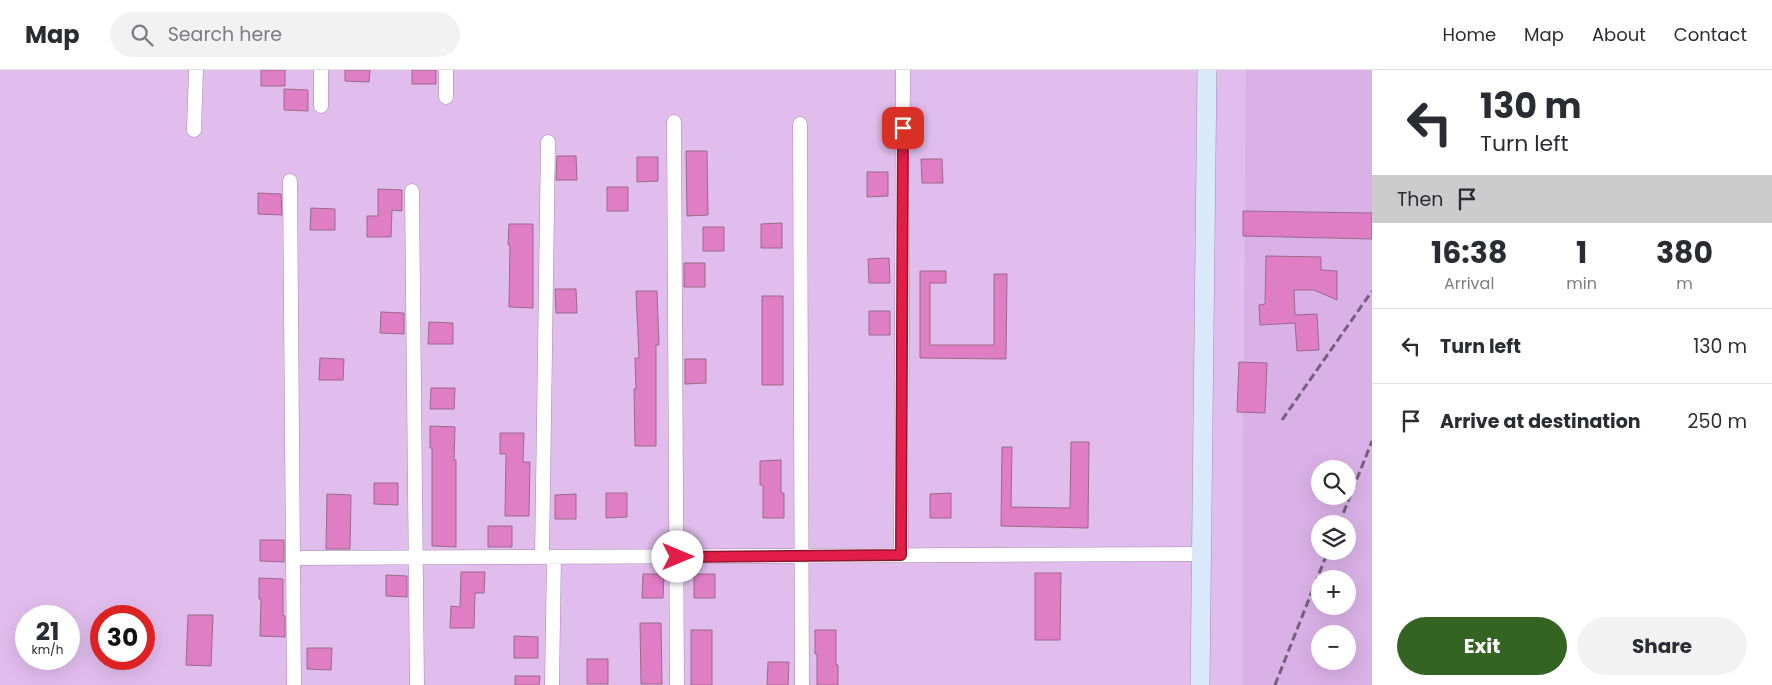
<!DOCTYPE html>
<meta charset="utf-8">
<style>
:root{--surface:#fff;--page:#f2f2f3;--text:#2b2b33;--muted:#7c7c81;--line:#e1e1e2;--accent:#356322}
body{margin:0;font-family:Poppins,sans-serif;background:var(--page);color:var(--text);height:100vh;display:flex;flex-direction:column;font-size:19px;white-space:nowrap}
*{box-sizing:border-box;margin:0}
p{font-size:16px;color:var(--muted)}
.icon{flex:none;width:28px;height:28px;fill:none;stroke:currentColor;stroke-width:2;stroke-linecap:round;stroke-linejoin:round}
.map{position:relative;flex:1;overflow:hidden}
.sheet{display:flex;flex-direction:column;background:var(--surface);width:400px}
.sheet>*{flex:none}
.top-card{background:#fff;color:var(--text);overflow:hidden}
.fabs{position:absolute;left:1311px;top:390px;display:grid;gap:10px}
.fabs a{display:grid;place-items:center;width:45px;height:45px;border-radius:50%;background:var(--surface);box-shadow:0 5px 20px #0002;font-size:25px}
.speed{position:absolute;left:15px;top:535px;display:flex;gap:10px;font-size:25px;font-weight:700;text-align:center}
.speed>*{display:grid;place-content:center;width:65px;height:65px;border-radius:50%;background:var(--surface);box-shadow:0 5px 20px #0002;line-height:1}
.speed small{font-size:12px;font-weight:400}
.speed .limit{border:8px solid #d22;background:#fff;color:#111}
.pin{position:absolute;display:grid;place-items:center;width:42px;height:42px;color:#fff;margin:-21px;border-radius:10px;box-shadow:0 2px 8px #0006}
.me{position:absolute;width:55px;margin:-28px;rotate:90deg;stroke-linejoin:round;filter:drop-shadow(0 0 4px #0008)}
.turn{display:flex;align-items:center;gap:18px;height:105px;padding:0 25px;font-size:22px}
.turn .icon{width:65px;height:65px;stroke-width:2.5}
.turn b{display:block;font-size:35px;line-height:42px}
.then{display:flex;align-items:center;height:48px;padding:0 25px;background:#0003;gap:10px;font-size:19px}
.eta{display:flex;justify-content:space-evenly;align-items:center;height:85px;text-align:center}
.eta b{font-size:30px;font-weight:700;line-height:35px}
.action{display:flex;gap:10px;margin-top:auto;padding:10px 25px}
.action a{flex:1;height:58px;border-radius:30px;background:var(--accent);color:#fff;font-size:20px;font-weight:700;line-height:58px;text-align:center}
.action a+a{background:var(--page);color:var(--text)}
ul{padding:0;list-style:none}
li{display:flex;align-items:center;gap:15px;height:75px;padding:0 25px;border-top:1px solid var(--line)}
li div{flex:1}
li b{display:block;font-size:19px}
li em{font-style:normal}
header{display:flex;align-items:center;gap:30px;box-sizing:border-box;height:70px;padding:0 25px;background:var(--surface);border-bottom:1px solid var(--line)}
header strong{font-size:24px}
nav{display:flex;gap:28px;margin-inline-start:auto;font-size:18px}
.search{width:350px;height:45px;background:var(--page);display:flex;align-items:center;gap:12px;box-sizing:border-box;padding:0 18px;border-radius:28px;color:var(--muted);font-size:19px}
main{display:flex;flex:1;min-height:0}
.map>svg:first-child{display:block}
</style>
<header>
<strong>Map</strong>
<div class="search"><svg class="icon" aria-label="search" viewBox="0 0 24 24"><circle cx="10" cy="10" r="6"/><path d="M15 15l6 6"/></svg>Search here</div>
<nav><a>Home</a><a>Map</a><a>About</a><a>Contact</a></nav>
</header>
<main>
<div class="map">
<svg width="1372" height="615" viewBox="0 0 1372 615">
<rect width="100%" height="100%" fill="#e1bded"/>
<path fill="#dab1e7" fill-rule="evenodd" d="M1246 0H1372V615H1243V370ZM1320 399H1348V426H1320ZM1320 454H1348V481H1320ZM1320 509H1348V536H1320ZM1320 564H1348V591H1320Z"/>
<path fill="#df7dc5" stroke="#9a6a8c" d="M261 0H285V16H261Z
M345 0H370L369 12 345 11Z
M412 0H436V14H412Z
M284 19 308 20V41L284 40Z
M686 81H707L708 145 687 146Z
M557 86H576L577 110H556Z
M637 87H658V111L637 112Z
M921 89H942L943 113H922Z
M867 102H888V126L867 127Z
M607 117H628V141H607Z
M378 119 402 120V141L392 140 391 167H367V146H378Z
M258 123 281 124 282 145 258 144Z
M311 138 335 139V160H310Z
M1243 141 1372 143V169L1243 166Z
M782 153V178H761V154Z
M509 154H533V238L509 237 510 175H508Z
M703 157H724V181H703Z
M1266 186 1321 187V200L1337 201V230L1314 220H1294L1295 245 1317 244 1319 280 1297 281 1295 253 1260 255 1259 235 1265 234Z
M889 188 890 213H869L868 189Z
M684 193H705V217H684Z
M920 201H946V213H930V275H994V204H1007L1006 289 920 288Z
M555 219H576L577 243H556Z
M636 221H657L659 275H656V376H635L634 319H636L635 288H639Z
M762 226H783V315H762Z
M869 241H890V265H869Z
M381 242 404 243V264L380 263Z
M429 252 453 253V274H428Z
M320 288 344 289 343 310H319Z
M685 289H706V313L685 314Z
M1239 292 1267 293 1265 343 1237 342Z
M431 318H455L454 339H430Z
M430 356 455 357 454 390H456V477L432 476V378H430Z
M500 363H524L523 392H530L529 446H505L506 384H500Z
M1071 372H1089L1088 458 1001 456 1002 377H1012L1011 437 1070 438Z
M781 390V423H784V448H763V415H760V391Z
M374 413H398V435L374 434Z
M606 423H627V447L606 448Z
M951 423V448H930V424Z
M327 424 351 425 350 479H326Z
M576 424V449H555V425Z
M488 456H512V477H488Z
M260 470H284V492L260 491Z
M461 502H485L484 523H475L474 558H450L451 536 460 537Z
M1035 503H1061L1060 570H1035Z
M643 504H664L663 528H642Z
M694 504H715V528H694Z
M386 505 407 506V527L386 526Z
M259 508 283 509V545L285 546V567L260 566 261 529H259Z
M188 545H213L211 596 186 595Z
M640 553H661L662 614H641Z
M691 560H712V615H691Z
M815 560H836V595H838V615H817V584H815Z
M514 566 538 567V588H514Z
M307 578H332L331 600 307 599Z
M587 589H608V614H587Z
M768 592H789L788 615H767Z
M515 606H540L539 615H515Z"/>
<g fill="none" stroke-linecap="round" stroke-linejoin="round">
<g stroke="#a986b4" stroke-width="15">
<path id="minor" d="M446 27V0
M321 36V0
M674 52 677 615
M800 54 802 615
M194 60 196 0
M290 111 294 615
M412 121 417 615
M901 485 903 0
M542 487 548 72
M293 488 1202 484
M552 615 554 487"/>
</g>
<g stroke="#a986b4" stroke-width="20">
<path id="secondary" d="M1200 615 1207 0"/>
</g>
<use href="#minor" stroke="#fff" stroke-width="14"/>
<use href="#secondary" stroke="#dae8fb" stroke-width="19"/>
<path stroke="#755f7d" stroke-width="3" stroke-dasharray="8 4" stroke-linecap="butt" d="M1282 350 1372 221
M1339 454 1372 371
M1275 615 1328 481"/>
</g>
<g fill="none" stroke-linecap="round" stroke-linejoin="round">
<g stroke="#92132f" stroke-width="12">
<path id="route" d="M678 487 901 485 903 58"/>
</g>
<use href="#route" stroke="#e11d48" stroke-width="9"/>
</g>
</svg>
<div class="fabs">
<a><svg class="icon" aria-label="search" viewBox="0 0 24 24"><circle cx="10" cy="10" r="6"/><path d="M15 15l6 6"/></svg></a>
<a><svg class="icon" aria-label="layers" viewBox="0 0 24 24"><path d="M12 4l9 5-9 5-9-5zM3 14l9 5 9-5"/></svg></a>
<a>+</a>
<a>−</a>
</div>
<div class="speed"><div>21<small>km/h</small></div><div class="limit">30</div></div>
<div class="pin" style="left:903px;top:58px;background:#d93025"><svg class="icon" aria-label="arrive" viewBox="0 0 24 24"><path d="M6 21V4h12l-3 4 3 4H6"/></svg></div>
<svg class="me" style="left:678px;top:487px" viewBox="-20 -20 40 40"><circle r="19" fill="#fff"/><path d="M0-13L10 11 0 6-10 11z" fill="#e11d48"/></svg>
</div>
<section class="sheet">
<div class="top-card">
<div class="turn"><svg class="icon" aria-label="left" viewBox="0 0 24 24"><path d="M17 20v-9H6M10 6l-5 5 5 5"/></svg><div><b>130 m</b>Turn left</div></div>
<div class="then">Then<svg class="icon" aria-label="arrive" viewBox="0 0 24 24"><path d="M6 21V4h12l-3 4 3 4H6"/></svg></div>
</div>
<div class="eta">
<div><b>16:38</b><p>Arrival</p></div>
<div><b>1</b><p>min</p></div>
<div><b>380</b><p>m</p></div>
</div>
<ul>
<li><svg class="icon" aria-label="left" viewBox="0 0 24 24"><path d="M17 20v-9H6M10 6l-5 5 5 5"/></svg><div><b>Turn left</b></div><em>130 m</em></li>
<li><svg class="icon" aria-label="arrive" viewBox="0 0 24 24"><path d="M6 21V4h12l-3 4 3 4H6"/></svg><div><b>Arrive at destination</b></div><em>250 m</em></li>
</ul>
<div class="action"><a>Exit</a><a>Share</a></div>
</section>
</main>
